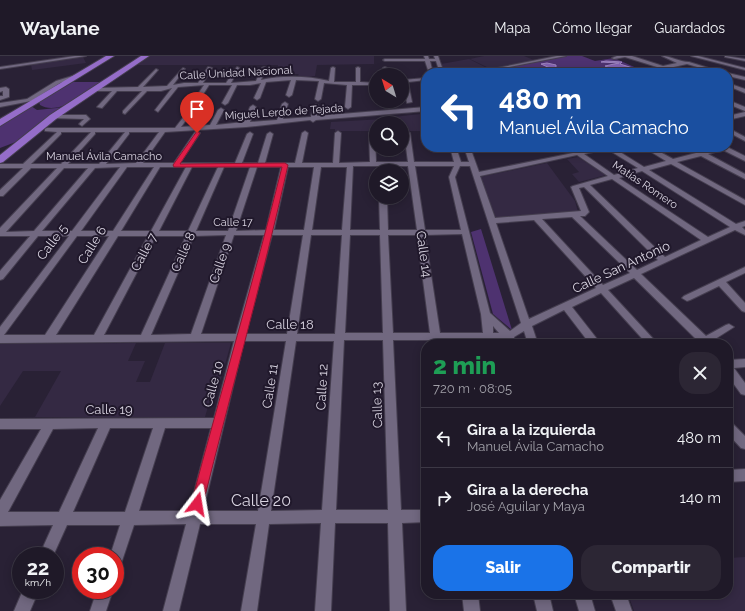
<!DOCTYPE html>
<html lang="es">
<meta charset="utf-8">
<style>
:root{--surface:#1f1928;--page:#2c2634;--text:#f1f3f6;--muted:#a1a0a8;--line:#3c3845;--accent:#1a73e8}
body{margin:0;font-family:Raleway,sans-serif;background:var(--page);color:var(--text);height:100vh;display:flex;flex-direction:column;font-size:15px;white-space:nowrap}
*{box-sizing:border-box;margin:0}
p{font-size:13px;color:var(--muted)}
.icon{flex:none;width:22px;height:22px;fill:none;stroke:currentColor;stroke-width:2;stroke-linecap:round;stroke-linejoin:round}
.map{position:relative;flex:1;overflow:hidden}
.drawer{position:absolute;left:421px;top:283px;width:312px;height:260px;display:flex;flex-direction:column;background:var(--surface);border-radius:16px;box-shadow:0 2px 10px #0003,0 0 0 1px var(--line)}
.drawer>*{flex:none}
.top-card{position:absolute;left:421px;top:12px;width:312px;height:84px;border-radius:16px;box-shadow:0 2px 10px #0003,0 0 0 1px var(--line);background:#1a4fa0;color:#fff;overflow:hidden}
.needle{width:26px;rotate:322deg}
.buttons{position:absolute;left:369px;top:12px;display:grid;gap:8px}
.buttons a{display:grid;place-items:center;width:40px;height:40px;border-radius:50%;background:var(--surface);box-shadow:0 2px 10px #0003,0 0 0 1px var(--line);font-size:20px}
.speed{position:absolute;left:12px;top:491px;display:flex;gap:8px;font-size:20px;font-weight:700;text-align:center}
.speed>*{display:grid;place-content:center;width:52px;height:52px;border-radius:50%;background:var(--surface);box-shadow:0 2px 10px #0003,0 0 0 1px var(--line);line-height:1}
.speed small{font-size:10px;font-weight:400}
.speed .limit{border:6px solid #d22;background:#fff;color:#111}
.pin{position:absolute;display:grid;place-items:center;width:34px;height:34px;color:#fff;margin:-41px -17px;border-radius:50% 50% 50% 0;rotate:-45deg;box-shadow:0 0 4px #0007}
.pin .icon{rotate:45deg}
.me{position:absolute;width:44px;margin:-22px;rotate:14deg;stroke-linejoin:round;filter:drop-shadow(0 0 3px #0008)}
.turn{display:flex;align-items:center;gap:14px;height:84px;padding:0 12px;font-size:18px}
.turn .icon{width:52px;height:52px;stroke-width:2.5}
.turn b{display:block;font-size:28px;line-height:34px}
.round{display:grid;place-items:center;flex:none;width:42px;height:42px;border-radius:16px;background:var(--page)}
.overview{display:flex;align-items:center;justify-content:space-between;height:68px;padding:0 12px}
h1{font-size:24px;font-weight:800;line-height:30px;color:#1e9e55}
.button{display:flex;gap:8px;margin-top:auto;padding:8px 12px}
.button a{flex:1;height:46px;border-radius:16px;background:var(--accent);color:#fff;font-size:16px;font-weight:800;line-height:46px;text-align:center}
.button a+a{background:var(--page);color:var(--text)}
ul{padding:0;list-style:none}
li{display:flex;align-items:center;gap:12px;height:60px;padding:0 12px;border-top:1px solid var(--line)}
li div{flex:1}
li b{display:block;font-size:15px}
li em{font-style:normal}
header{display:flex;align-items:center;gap:24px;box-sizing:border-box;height:56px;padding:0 20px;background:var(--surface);border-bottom:1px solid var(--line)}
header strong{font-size:19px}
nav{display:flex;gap:22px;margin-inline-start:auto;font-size:14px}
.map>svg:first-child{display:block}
</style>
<header>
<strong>Waylane</strong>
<nav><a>Mapa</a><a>Cómo llegar</a><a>Guardados</a></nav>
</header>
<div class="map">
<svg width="745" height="555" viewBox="0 0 745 555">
<rect width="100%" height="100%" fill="#292135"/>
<path fill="#342943" d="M148 0H374V8L317 9 315 20 299 22 297 20 299 19 298 18H293L294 20 280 22H273L278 9H137Z
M484 0H524L536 5 491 13 470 3Z
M83 1 86 7 32 14 31 8Z
M469 3 489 13 462 17H444L441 8Z
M421 58H426V75H402V67H376V75H335V73H330L331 66 384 63 383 62Z
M578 101 606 119 579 126 572 118 579 116 567 103Z
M547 107 575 145 578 156 496 162 480 121Z
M136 287 128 305H145L136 326H150L165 287H231L219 330H214L205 361H35L61 315H23L0 350V288Z
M745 501V555H634L628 538H728V502Z"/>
<path fill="#4e3270" d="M566 0H582L595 5 614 2 641 14 622 17H470Z
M73 26H106C91 37 58 60 40 49L39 46Z
M31 50 37 54 66 51 21 84 0 92V70Z
M481 173 512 274 493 258 471 176Z"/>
<path fill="#8462b1" stroke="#9d84bf" d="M606 5 622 6 620 8 636 13 619 16 605 10 619 7 601 6Z
M547 7 556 9V12L568 14 580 12 588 15 584 17H554L550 12 541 8Z"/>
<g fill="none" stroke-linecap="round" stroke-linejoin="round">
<g stroke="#453e4f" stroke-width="2">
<path id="minor" d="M75 0H86L0 13V11Z
M424 0H428L429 3H435L434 0H438L444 17H440L436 5H430L433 17H429L425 5H385L383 4 385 3H425Z
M557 0H566L489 15 487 14Z
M617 0H632L663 10 677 7 662 0C671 0 679 6 689 6L725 17H718L687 8 669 12 683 17C676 17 669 13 662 13 650 13 638 17 627 17L657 11 625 1 614 3 612 2Z
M691 0H698L745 12V14Z
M725 0 745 3V5L725 1Z
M208 11 212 12 203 27H226L237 11 239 12 231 27 256 25 262 12 264 11 266 12 261 24C282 19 309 20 329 25L331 12 333 11 335 12 334 26H356V12L358 11 360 12V26L376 27V29H352L351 51 348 53 345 51 347 29 324 27 321 43 318 45 315 43 319 25 296 24 292 39 289 41 286 39 291 24 266 26 260 42 257 44 254 42 261 27 250 29H237L228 47 225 49 222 47 232 29H209L197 48 195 49 192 47 204 29 178 31 158 56 155 54 172 32 161 35H147L125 58 123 57V55L142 35H117L102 52 97 51 112 35H97L95 32 138 31 156 13 158 14 143 31 167 30 183 12 185 13 173 29 184 27H198Z
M385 11 387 12V19H383V12Z
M726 17H728L745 21V24L728 20V17Z
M79 18 81 20 60 27 31 45 0 51V47L27 43 56 25Z
M426 22V24L408 26 412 46 407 47 402 24Z
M728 27 745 33V37L728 30Z
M6 31 9 33V41L0 44V40H3V35L0 36V32Z
M728 44 745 51V55L728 48Z
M285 46 288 48 283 63 311 61 313 50 316 48 319 50 317 60 426 51V55L316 64 313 66 310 64 246 71 165 76 143 107H174L195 76 197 75 200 77 180 107H235L247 78 250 76 253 78 242 107H258L267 78 270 76 273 78 265 107H295L302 77 305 75 308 77 302 107H333L335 77 338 75 341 77 339 107 370 106 369 77 372 75 375 77 376 106H408L404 77 407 75 410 77 414 106H454L450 91H456L461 106H469L464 91H470L479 116 573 97 566 91H573L579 95 599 91H612L644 111 666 105 643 91H651L673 103 696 97 687 91H695L703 95 729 90V92L745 100V105L723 94 708 98 745 118V123L701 100 677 106 745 144V149L671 108 649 114 736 168 745 165V170L742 171 745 174V179L735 174 641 218 706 280 726 269 729 268 734 271 712 285 714 288H701L634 222 608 234 658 288H647L601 237 572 251 601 288H590L564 254 532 270 538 288H528L524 275 514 281 516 288H506L505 284H494L495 288H485L484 284H441L442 288H432L431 284H393L401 454H426V466L402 467 406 555H390L388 467H335L331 555H315L321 467 269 468 257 555H241L256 468H200L179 555H163L186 468 134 469 120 511 115 513V500H110L120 469H67L53 500H39L53 469 0 470V444L41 373H0V363L214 362 234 285 0 287V271L69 180H38L3 223 0 224V215L30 180H0V172L57 112H31L3 140H0V134L23 112H0V108H23L57 76 45 75V73L47 72H175L189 54 192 56 181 71 210 69 218 54 221 52 224 54 216 69 244 66 250 51 253 49 256 51 250 66 277 64 282 48ZM61 76H91L61 108H31L61 78ZM95 76H125L99 108H68L95 78ZM129 76H159L136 107 106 108 129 78ZM607 93 638 112 614 119 584 98ZM577 99 608 120 573 130 571 131 581 155 495 162 480 120ZM353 110H408L417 174H388L387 141H379L380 174H350ZM415 110H454L449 121 461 174H425ZM460 110H470L521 267 510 275 490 257 455 121ZM120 111 72 175H42L95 112ZM127 111H154L113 175H81ZM160 111H186L151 175H121ZM192 111H218L188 175H159ZM224 111H250L228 175H196ZM257 111H281L266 174 236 175ZM288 111H314L304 174H274ZM321 111H347L342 174H312ZM64 112H88L34 175 6 176ZM642 115 730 171 708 181 619 122ZM612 123 701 184 665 201 590 129ZM584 131 658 204 637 214 580 160H585L589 156 579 132ZM572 161 630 217 603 229 542 163ZM534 164 596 232 529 263 496 167ZM462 178 481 258 483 277H440L425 179ZM226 179 191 278 151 279 194 180ZM234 179H264L236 278H201ZM272 179H303L287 278H246ZM311 179H342L335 278H297ZM350 179H380L383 277H345ZM388 179H417L430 277H393ZM77 180H109L45 279H4ZM118 180H148L94 279H56ZM156 180H186L141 279H104ZM493 270 499 277H493ZM344 284H383L388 454H336ZM244 285H286L258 455H203ZM296 285H334L322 454 271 455ZM98 372 59 456H8L53 373ZM110 372H153L125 456H73ZM165 372H211L189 455H139Z
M745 56V60L728 64V60Z
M53 59H86L90 63 82 70 79 68 84 63 51 62V60Z
M728 72 745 81V85L728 76Z
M745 211V217L726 226 745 247V256L742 255 719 230 690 244 687 245 682 242 684 240Z
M745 303V311L734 312 745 327V339L741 338 728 320V304Z
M728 365 732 367 745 380V393L741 392 728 378Z
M745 413V425L728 426V414Z
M23 534H39L30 555H14Z
M97 534H113L106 555H90Z
M462 538H478L480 555H464Z
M533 538H549L553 555H537Z
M574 538H590L595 555H579Z
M610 538H626L632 555H616Z"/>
</g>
<g stroke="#453e4f" stroke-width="2">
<path id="highway" d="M106 0H114L0 70V63Z
M141 0H149L56 63 3 106 0 107V99L50 59Z"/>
</g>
<use href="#minor" fill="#716880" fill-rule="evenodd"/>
<use href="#highway" fill="#956dc9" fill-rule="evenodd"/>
</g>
<path fill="#e11d48" stroke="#92132f" d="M197 75 200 77 180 108 285 107 288 109C263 222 231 335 203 448L201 452 197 453 193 452 191 448C221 335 254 224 282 111H174L173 109Z"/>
<g text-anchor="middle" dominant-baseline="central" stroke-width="4" stroke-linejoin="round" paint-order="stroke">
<g font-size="11" fill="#d8d3e0" stroke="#20182b">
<text transform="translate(236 17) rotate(-3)">Calle Unidad Nacional</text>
<text transform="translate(284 56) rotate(-4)">Miguel Lerdo de Tejada</text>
<text x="104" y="100">Manuel Ávila Camacho</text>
<text transform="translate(645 129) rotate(34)">Matías Romero</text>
<text x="233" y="166">Calle 17</text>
</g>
<g font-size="13" fill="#d8d3e0" stroke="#20182b">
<text transform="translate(52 186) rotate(-53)">Calle 5</text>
<text transform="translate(92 189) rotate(-58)">Calle 6</text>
<text transform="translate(144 196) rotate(-62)">Calle 7</text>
<text transform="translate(183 196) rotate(-66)">Calle 8</text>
<text transform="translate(424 198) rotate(82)">Calle 14</text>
<text transform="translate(220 207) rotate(-71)">Calle 9</text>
<text transform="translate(621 211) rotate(-25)">Calle San Antonio</text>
<text x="290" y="268">Calle 18</text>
<text transform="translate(213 328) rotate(-75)">Calle 10</text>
<text transform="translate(270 330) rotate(-81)">Calle 11</text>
<text transform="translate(322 331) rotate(-87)">Calle 12</text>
<text transform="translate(377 349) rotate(-92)">Calle 13</text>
<text x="109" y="353">Calle 19</text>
</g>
<g font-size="16" fill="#d8d3e0" stroke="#20182b">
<text x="261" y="444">Calle 20</text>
</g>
</g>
</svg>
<div class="buttons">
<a><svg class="needle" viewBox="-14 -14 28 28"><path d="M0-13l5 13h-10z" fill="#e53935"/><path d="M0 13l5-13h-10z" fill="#a1a0a8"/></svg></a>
<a><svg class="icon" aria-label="search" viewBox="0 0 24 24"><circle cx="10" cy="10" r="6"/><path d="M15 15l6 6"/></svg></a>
<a><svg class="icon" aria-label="layers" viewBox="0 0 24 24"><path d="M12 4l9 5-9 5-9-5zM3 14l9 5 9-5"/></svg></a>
</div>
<div class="speed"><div>22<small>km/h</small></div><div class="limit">30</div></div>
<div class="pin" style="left:197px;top:77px;background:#d93025"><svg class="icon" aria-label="arrive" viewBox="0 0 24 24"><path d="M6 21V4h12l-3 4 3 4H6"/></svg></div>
<svg class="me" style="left:197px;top:448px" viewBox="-20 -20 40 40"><path d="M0-17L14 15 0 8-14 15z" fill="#e11d48" stroke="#fff" stroke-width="4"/></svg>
<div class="top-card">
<div class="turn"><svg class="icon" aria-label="left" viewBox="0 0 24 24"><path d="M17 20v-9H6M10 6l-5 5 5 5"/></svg><div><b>480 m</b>Manuel Ávila Camacho</div></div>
</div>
<section class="drawer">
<div class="overview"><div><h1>2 min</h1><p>720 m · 08:05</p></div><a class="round"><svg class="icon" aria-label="close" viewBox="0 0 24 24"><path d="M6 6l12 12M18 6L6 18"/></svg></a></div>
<ul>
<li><svg class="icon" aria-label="left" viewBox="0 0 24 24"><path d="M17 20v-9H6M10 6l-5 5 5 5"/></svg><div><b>Gira a la izquierda</b><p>Manuel Ávila Camacho</p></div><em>480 m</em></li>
<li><svg class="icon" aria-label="right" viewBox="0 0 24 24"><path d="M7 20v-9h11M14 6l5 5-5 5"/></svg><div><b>Gira a la derecha</b><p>José Aguilar y Maya</p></div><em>140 m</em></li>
</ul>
<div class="button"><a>Salir</a><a>Compartir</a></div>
</section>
</div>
